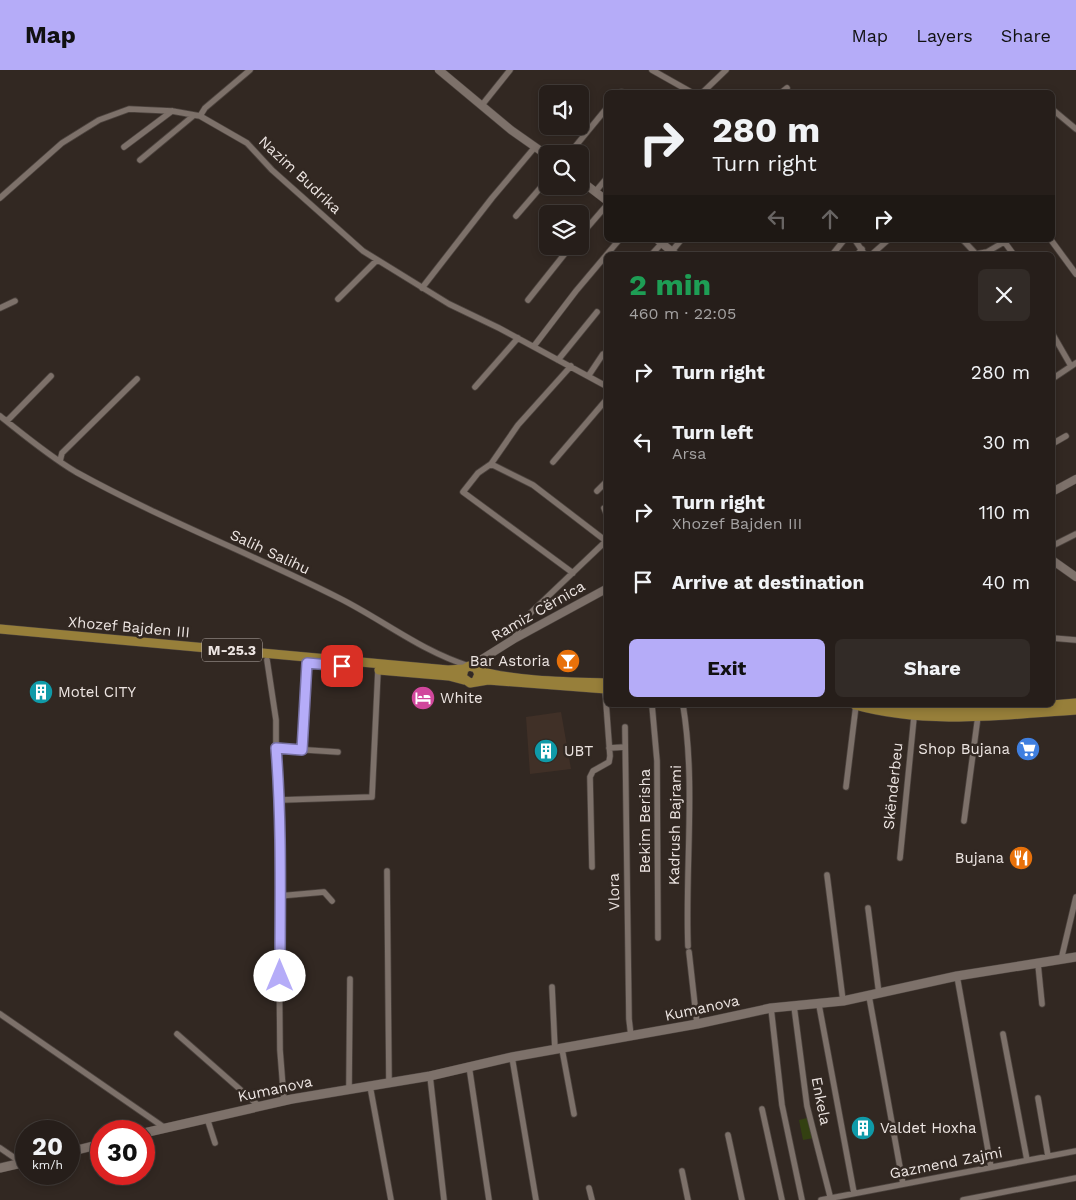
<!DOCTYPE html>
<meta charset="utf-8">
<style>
:root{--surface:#261e1a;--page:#322b27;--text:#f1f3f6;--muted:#a4a2a2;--line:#423c39;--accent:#b5acf8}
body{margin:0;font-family:"Work Sans",sans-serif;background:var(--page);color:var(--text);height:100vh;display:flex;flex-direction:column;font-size:19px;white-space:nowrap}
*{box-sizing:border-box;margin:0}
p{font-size:16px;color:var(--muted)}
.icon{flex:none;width:28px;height:28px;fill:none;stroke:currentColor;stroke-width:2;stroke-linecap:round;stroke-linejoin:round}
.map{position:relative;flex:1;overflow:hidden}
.sheet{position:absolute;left:604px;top:182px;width:451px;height:455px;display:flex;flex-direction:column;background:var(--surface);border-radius:8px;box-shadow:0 2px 8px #0003,0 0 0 1px var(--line)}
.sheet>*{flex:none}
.hud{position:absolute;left:604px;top:20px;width:451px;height:152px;border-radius:8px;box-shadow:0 2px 8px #0003,0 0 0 1px var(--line);background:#261e1a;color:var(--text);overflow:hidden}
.controls{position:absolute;left:539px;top:15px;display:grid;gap:10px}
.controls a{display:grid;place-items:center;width:50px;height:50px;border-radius:8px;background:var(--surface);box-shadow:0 2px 8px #0003,0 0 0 1px var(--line);font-size:25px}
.speed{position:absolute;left:15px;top:1050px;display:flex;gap:10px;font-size:25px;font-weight:700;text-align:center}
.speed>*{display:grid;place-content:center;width:65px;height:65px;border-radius:50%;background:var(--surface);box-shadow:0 2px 8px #0003,0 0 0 1px var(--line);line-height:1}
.speed small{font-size:12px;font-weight:400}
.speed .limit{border:8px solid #d22;background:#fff;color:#111}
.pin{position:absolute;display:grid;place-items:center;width:42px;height:42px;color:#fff;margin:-21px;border-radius:10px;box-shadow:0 2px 8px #0006}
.me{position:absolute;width:55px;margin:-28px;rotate:0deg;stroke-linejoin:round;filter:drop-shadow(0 0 4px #0008)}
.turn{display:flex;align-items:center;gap:18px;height:105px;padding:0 25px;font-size:22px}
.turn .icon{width:65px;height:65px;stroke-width:2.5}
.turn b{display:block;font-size:35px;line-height:42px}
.lanes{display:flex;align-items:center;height:48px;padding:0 25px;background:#0003;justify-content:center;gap:25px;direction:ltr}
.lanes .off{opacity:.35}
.round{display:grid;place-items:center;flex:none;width:52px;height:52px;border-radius:8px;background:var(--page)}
.overview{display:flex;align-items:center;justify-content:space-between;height:85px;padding:0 25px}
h1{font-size:30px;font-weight:700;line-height:38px;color:#1e9e55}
.action{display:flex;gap:10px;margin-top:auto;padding:10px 25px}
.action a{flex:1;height:58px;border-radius:8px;background:var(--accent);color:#111;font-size:20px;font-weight:700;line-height:58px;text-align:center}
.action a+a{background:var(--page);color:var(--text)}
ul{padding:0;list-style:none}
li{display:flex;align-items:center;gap:15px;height:70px;padding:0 25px}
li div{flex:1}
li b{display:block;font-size:19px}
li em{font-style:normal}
header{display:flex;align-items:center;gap:30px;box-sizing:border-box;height:70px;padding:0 25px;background:var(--accent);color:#111}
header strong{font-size:24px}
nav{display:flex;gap:28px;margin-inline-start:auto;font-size:18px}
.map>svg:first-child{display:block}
</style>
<header>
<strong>Map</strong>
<nav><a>Map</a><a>Layers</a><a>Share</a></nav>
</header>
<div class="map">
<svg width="1076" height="1130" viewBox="0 0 1076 1130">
<rect width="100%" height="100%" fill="#322822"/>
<path fill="#403027" d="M561 642 571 699 530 704 526 647Z"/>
<path fill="#334011" d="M807 1048 813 1068 803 1070 799 1050Z"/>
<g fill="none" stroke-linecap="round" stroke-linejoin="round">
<g stroke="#4d443f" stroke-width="7">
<path id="minor" d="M652 0 691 22
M621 22H622
M703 22 726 0
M782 22 787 18
M482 35 510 0
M1052 39 1076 59
M200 46 205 38 250 0
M124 77 172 41
M569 84 606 39
M140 90 193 46
M595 122 606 109
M0 128 62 73 99 50 129 39 172 41 200 46 247 73 272 100 363 181 449 234 499 258 606 316
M516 146 548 109
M580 166 606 136
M855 170 865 185
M963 170 976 184 987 182 1004 172
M1003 170 1014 185
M1051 170 1076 204
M672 181 681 170
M651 185 662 173
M832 185 844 170
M857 185 862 179
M871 185 888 170
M422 218 492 128 535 77
M338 229 377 190
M528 230 571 176
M0 238 15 231
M1052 263 1071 296
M534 276 576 221 619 170
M558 290 597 242
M571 296 518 355 491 394 478 403 463 422 573 503
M589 305 603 284 606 283
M1052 309 1076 293
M475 317 518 268
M0 346C24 365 49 386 76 402 161 449 252 484 339 528 383 550 421 581 469 596
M7 351 51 306
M1052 374 1066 366
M60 391 62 383 137 309
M553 392 606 330
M491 394 533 415 606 471
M597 421 606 412
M604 438 606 443
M1056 474 1076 464
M1052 568 1076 570
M514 569 521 552 606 471
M267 590 276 650V678L280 730 278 766 280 980 284 1031
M652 635 657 691 658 868
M683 635C696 714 685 796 688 876
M625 657 629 949 631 966
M276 678 338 682
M609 678 625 677
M303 680 307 593
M846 717 856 635
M280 730 372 727 378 600
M964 751 978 646
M900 788 914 647
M592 797 590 707 593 701 609 692 610 686 605 619
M387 801 389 1013
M827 805 843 931
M279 826 324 822 332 831
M868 838 879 924
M689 882 697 954
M1061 890 1076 827
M1038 894 1042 934
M957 906 991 1097
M552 917 555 980
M869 926 903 1114
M819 935 854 1123
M794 936 807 1036 831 1130
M771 938 782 1035 802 1130
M0 944 165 1058
M177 964 259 1036
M1003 964 1027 1090
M562 979 574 1044
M512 987 536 1130
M469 996 489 1130
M430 1006 444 1130
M370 1016 391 1130
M349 1019 350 909
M1038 1028 1048 1086
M762 1039 782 1130
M207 1048 215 1073
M728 1065 742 1130
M0 1078 22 1093
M682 1101 688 1130
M589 1118 592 1130
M821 1130 1076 1081
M963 1130 1076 1108"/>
</g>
<g stroke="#4d443f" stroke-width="9">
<path id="tertiary" d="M439 0 511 60 548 86
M580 110 606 130
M658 170 676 185
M1052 422 1076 409
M1052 490 1076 507
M471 596 514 569 606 519"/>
</g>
<g stroke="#4d443f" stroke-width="10">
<path id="secondary" d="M144 1063 292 1029 430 1006 512 987 697 954 771 938 843 931 957 906 1076 887
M69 1082 101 1074
M0 1098 26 1092"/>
</g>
<g stroke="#4d443f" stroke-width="10">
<path id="primary" d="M0 559 448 600 464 599
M379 600 449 606 464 610
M477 600C509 611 571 612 606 613
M476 611 479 604 476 598 469 596 464 599 462 607 470 613 488 610 606 619
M855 635C927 655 1002 645 1076 640
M882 635C938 647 995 638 1051 635
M1052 635 1076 633"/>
</g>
<use href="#minor" stroke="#7d716a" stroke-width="5.5"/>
<use href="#tertiary" stroke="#7d716a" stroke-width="8"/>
<use href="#secondary" stroke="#7d716a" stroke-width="9"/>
<use href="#primary" stroke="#977f3a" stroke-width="9"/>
</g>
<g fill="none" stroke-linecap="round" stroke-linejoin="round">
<g stroke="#7670a1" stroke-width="12">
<path id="route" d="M280 906C280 830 282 754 276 678L302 680 307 593 342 596"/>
</g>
<use href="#route" stroke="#b5acf8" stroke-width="9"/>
</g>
<defs>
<g id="bar-disc" transform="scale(1.25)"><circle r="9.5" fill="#e8710a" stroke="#322822"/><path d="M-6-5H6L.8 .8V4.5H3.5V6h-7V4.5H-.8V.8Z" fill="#fff"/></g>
<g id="building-disc" transform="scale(1.25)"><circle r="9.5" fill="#0f9aa8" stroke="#322822"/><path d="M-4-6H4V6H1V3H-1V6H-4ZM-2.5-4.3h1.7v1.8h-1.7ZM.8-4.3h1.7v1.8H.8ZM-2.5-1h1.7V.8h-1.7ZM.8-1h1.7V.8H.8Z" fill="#fff"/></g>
<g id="hotel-disc" transform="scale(1.25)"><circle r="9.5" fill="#d1479c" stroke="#322822"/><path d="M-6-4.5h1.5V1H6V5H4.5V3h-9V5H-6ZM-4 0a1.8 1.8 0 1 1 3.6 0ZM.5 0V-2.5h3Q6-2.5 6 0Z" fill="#fff"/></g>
<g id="supermarket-disc" transform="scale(1.25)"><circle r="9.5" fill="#3f7fe0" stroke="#322822"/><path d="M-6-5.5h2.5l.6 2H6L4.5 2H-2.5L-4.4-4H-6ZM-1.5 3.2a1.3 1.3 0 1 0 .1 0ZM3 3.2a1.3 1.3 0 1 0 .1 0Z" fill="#fff"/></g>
<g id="restaurant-disc" transform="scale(1.25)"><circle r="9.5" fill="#e8710a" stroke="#322822"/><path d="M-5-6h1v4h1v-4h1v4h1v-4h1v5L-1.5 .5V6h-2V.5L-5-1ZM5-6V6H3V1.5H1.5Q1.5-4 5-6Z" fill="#fff"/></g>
</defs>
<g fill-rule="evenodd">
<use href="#bar-disc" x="568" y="591"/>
<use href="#building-disc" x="41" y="622"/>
<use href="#hotel-disc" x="423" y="628"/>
<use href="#supermarket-disc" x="1028" y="679"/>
<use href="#building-disc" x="546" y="681"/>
<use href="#restaurant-disc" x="1021" y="788"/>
<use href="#building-disc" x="863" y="1058"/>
</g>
<g text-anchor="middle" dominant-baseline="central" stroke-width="5" stroke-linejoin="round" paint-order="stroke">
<rect fill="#322822" stroke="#b5aca8" stroke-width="1" x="202" y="568.5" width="60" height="23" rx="4"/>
<g font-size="14" font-weight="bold" fill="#ede5e2">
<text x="232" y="580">M-25.3</text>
</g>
<g font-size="15" fill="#ede5e2" stroke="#322822">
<text transform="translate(300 105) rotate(43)">Nazim Budrika</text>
<text transform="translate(270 482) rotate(25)">Salih Salihu</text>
<text transform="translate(538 541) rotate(-30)">Ramiz Cërnica</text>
<text transform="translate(129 557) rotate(5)">Xhozef Bajden III</text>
<text transform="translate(893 716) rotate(-84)">Skënderbeu</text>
<text transform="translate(645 751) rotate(-90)">Bekim Berisha</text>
<text transform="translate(675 755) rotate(-89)">Kadrush Bajrami</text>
<text transform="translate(614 822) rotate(-91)">Vlora</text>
<text transform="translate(702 938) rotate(-12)">Kumanova</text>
<text transform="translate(275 1019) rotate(-12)">Kumanova</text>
<text transform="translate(821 1031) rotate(79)">Enkela</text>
<text transform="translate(946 1093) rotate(-11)">Gazmend Zajmi</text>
</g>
<g font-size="15" fill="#ede5e2" stroke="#322822" text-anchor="start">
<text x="550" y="591" text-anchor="end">Bar Astoria</text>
<text x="58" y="622">Motel CITY</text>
<text x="440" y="628">White</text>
<text x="1010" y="679" text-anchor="end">Shop Bujana</text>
<text x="564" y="681">UBT</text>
<text x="1004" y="788" text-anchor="end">Bujana</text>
<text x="880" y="1058">Valdet Hoxha</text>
</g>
</g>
</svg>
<div class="controls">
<a><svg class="icon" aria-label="sound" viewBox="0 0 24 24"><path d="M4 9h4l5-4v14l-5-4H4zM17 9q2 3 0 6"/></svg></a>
<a><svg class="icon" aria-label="search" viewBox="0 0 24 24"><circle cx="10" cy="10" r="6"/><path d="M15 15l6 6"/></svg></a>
<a><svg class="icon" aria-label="layers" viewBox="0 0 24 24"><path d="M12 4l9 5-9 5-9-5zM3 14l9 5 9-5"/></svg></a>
</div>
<div class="speed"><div>20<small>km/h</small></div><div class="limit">30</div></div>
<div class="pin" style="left:342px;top:596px;background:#d93025"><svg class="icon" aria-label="arrive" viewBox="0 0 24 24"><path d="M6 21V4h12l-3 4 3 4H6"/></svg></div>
<svg class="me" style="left:280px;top:906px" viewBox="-20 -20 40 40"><circle r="19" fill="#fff"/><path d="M0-13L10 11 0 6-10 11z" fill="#b5acf8"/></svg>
<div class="hud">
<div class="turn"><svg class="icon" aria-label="right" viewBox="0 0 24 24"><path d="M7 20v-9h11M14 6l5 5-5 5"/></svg><div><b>280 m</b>Turn right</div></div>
<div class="lanes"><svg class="icon off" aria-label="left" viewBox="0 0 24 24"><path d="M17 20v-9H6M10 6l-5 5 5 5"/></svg><svg class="icon off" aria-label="ahead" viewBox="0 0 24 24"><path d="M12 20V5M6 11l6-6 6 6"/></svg><svg class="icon" aria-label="right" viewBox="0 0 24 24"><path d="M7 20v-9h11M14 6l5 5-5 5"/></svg></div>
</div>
<section class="sheet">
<div class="overview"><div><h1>2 min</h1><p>460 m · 22:05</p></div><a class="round"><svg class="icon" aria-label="close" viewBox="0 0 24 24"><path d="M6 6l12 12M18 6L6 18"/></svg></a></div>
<ul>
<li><svg class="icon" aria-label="right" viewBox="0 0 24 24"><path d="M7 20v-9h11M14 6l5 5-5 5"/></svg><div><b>Turn right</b></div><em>280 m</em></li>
<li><svg class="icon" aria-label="left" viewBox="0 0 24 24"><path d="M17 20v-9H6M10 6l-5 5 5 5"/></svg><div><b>Turn left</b><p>Arsa</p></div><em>30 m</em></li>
<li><svg class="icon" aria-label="right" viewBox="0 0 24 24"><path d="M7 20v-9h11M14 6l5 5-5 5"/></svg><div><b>Turn right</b><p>Xhozef Bajden III</p></div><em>110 m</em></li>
<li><svg class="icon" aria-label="arrive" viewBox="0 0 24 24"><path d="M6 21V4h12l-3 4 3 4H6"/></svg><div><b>Arrive at destination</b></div><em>40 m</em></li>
</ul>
<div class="action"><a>Exit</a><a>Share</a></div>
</section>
</div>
